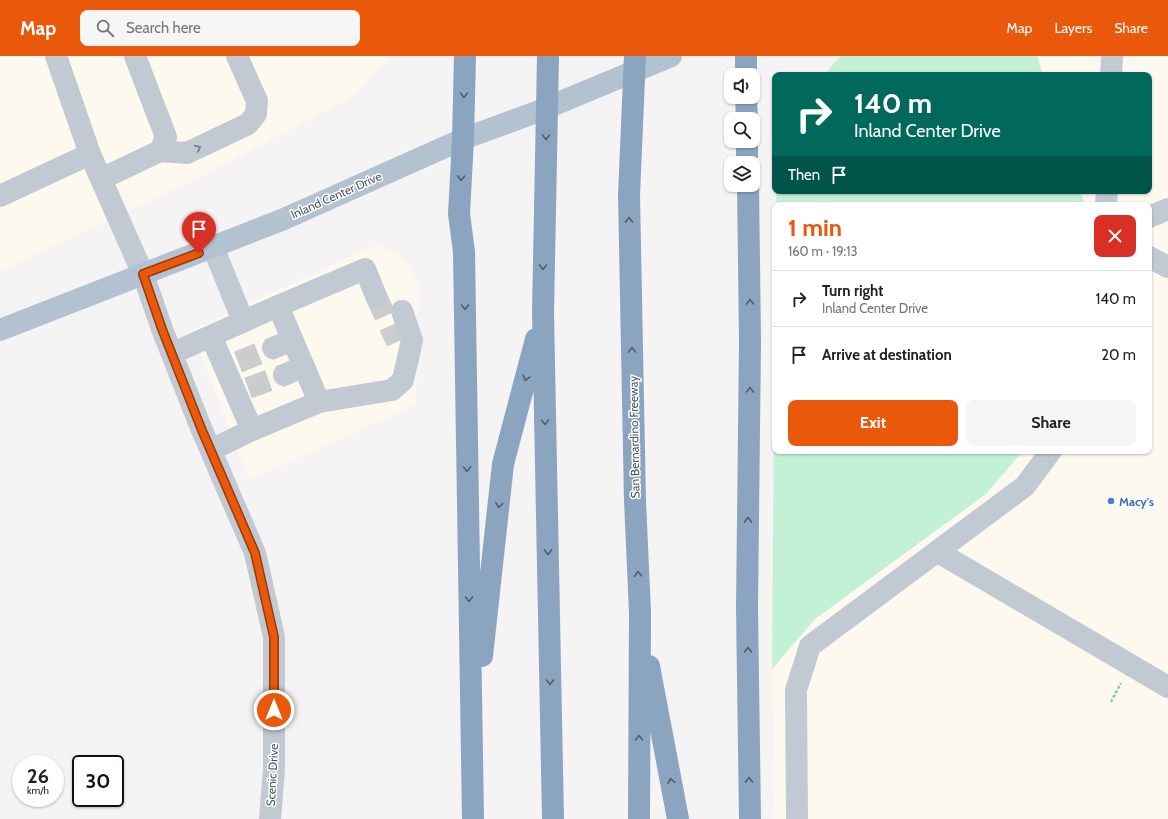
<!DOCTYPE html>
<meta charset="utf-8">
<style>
:root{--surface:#fff;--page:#f6f6f6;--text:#202124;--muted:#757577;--line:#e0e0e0;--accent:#ea580c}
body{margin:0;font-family:Cabin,sans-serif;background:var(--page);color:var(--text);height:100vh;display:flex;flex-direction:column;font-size:15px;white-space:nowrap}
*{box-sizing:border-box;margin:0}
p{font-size:13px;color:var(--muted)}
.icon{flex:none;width:22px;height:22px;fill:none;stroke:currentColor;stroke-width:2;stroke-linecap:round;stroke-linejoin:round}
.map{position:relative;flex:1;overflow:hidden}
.side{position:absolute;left:772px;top:146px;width:380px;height:252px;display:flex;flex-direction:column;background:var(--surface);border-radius:8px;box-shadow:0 1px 3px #0004}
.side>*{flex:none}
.hud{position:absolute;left:772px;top:16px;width:380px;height:122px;border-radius:8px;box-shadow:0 1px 3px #0004;background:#00695c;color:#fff;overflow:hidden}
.tools{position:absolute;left:724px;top:12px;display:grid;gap:8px}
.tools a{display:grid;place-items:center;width:36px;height:36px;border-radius:8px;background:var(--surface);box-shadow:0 1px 3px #0004;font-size:20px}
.speed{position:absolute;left:12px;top:699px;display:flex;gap:8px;font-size:20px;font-weight:700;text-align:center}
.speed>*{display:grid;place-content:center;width:52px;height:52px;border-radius:50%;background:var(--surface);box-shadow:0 1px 3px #0004;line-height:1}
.speed small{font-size:10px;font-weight:400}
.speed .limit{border:2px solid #111;border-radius:6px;background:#fff;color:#111}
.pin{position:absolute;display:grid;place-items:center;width:34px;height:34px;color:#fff;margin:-41px -17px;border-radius:50% 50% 50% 0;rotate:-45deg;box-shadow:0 0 4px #0007}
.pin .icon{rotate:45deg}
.me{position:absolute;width:44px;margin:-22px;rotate:0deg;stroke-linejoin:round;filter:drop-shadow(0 0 3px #0008)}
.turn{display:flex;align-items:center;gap:14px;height:84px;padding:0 16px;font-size:18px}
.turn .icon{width:52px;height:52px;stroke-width:2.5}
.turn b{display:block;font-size:28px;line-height:34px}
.then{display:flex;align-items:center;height:38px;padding:0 16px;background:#0003;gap:8px;font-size:15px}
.round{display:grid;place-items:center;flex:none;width:42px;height:42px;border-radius:8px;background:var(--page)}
.summary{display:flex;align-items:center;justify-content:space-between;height:68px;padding:0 16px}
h1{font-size:24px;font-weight:700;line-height:30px;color:var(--accent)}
.primary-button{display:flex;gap:8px;margin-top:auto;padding:8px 16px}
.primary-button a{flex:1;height:46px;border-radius:8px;background:var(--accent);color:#fff;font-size:16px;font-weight:700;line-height:46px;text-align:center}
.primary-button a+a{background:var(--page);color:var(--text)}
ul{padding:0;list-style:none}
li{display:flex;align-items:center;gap:12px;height:56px;padding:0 16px;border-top:1px solid var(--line)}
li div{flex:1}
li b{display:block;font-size:15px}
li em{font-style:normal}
header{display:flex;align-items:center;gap:24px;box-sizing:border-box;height:56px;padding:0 20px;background:var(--accent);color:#fff}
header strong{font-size:19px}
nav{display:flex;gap:22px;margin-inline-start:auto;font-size:14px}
.search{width:280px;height:36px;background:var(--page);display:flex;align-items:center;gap:10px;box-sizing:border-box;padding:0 14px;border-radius:8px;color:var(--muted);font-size:15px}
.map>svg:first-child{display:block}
</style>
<header>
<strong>Map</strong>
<div class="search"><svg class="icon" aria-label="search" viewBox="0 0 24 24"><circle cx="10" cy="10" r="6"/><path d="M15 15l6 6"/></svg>Search here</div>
<nav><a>Map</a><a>Layers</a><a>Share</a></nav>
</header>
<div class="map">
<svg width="1168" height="763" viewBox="0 0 1168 763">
<rect width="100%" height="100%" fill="#f5f3f3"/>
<path fill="#fdf9ef" d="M0 0H390L355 39 201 121 0 215Z
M1037 0H1168V763H775L772 613 815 563 986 438 1023 395H1149V149H1085L1080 135H1149V19H1043Z
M376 189 400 199 418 226 416 349 249 424 194 281 195 272Z"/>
<path fill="#c3f1d5" d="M840 0H1037L1043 19H824Z
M776 135H1080L1085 149H776Z
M775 231V395H1023L986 438 815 563 772 613Z"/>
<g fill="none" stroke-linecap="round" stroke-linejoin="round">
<path stroke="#caccce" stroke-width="22" stroke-dasharray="22 11" stroke-linecap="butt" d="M376 240 397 286
M238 306 273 292
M248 332 284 319"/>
<path stroke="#7ad0a6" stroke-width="2.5" stroke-dasharray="3 2" stroke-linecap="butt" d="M1111 646 1121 627"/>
<path stroke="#c1cad2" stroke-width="22" d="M56 0 90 98 101 123 160 95 166 81 135 0
M1111 19 1112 0
M160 95 187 97 248 68 256 58 257 45 237 0
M101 123 143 218 162 273 201 372 255 497 274 581V713L270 763
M0 140 90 98
M1106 149 1107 135
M1149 161 1168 153
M213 191 243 265
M1149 201 1168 211
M278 250 365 213 376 240
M211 280 252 374
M273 292 292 284
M173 297 278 250 319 346 252 374 211 394
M284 319 304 310
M319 346 392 334 403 324 412 284 402 255
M938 496 1168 631
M797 763 796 634 810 590 1025 430 1051 395"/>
<path stroke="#b3c2d1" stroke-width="22" d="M0 274 284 163 463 83 539 55 671 0"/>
<path stroke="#8ba5c1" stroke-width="22" d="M465 0 463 83 459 158 464 196 473 763
M548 0 543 257 553 763
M635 0 629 139 635 445 640 557 639 763
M746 0V19
M746 41 747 63
M747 85V107
M748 129 750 285 747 552 750 763
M482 600 503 408 536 283
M649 610 678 763"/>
</g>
<defs><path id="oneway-chevron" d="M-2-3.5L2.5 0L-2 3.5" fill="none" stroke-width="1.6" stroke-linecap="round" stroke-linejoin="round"/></defs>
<g stroke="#505e6b">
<use href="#oneway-chevron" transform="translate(464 39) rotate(91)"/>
<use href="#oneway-chevron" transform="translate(546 81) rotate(91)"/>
<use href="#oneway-chevron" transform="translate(461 122) rotate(93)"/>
<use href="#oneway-chevron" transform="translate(629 164) rotate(-91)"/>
<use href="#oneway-chevron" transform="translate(543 211) rotate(91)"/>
<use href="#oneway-chevron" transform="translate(750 246) rotate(-91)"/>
<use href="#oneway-chevron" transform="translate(465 251) rotate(89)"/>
<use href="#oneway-chevron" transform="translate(632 294) rotate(-91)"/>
<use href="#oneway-chevron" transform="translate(526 322) rotate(105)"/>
<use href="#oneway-chevron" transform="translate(750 334) rotate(-89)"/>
<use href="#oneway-chevron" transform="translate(545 366) rotate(89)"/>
<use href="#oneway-chevron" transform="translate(467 413) rotate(89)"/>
<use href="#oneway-chevron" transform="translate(499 449) rotate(96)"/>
<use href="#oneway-chevron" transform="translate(748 464) rotate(-89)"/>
<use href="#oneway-chevron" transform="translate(548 496) rotate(89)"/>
<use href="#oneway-chevron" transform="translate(638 518) rotate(-93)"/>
<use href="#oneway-chevron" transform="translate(469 543) rotate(89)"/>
<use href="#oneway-chevron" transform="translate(748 594) rotate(-91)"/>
<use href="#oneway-chevron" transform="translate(550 626) rotate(89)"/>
<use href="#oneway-chevron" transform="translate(639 682) rotate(-90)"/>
<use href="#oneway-chevron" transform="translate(749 724) rotate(-91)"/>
<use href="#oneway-chevron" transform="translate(671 725) rotate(-101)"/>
</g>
<use stroke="#6e7983" href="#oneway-chevron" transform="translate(198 92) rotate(-25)"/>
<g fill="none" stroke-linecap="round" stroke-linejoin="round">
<g stroke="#983908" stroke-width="10">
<path id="route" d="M199 197 143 218 162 273 201 372 255 497 274 581V654"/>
</g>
<use href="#route" stroke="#ea580c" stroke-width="7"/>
</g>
<circle fill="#3f7fe0" stroke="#fff" stroke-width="1.5" cx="1111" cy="445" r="4"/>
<g text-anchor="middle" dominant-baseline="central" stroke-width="3" stroke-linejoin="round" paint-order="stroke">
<g font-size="12" fill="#4a5661" stroke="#fff">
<text transform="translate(336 139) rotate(-24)">Inland Center Drive</text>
<text transform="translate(634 381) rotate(-91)">San Bernardino Freeway</text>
<text transform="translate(272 719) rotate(-87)">Scenic Drive</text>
</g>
<g font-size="12" font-weight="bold" fill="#366cbe" stroke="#fff" text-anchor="start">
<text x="1119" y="445">Macy's</text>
</g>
</g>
</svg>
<div class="tools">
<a><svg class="icon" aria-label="sound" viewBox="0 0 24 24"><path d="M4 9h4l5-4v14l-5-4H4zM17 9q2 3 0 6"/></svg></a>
<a><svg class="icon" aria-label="search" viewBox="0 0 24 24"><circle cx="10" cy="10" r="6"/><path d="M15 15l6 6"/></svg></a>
<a><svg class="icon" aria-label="layers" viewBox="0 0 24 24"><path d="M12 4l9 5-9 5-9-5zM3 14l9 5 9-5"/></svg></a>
</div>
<div class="speed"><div>26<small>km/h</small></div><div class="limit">30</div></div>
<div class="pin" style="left:199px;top:197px;background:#d93025"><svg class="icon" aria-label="arrive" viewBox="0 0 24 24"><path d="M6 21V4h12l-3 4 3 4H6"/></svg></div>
<svg class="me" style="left:274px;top:654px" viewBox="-20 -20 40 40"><circle r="17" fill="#ea580c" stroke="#fff" stroke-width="3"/><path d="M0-11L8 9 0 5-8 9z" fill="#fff"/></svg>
<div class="hud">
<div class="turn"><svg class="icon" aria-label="right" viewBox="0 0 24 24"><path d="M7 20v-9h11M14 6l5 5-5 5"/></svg><div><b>140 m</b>Inland Center Drive</div></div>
<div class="then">Then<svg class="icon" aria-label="arrive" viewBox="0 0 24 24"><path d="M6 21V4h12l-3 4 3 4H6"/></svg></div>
</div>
<section class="side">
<div class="summary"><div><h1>1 min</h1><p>160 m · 19:13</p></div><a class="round" style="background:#d93025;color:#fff"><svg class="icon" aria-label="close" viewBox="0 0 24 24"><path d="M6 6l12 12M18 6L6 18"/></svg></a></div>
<ul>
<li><svg class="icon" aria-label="right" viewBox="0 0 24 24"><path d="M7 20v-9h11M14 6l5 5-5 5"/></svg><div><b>Turn right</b><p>Inland Center Drive</p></div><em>140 m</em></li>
<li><svg class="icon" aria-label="arrive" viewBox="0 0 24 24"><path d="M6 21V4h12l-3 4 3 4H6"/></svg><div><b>Arrive at destination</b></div><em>20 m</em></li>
</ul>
<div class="primary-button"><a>Exit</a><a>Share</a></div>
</section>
</div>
